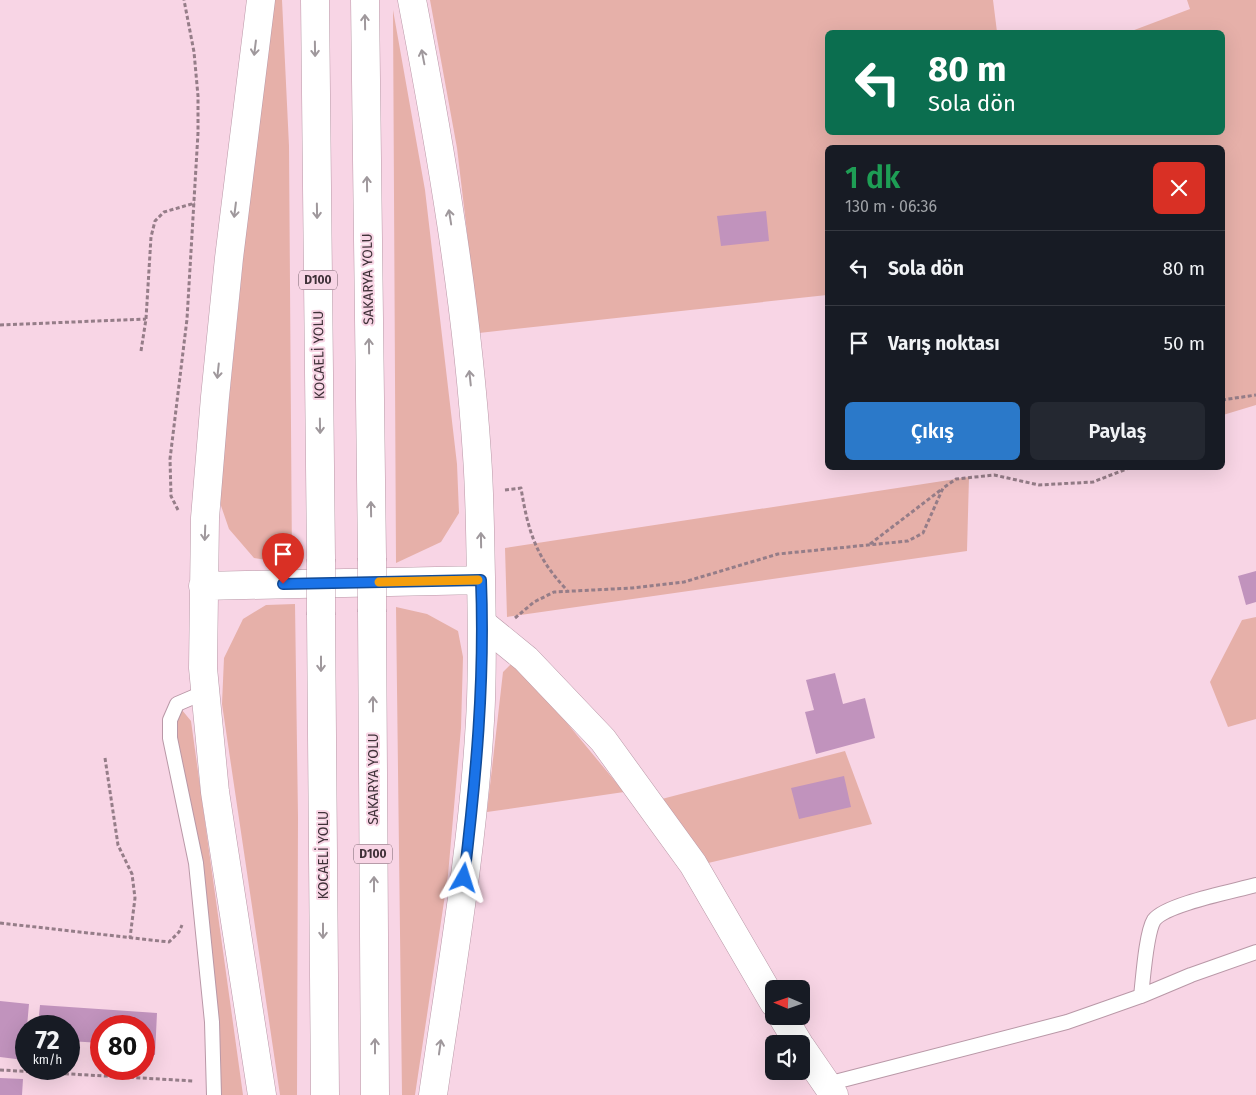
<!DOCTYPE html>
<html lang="tr">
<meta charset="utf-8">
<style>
:root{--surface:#171b24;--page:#242831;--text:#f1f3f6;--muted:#9ea1a6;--line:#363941;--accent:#2b79c9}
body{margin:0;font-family:"Fira Sans",sans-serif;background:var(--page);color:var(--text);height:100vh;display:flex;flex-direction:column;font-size:19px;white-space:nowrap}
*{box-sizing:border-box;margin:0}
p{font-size:16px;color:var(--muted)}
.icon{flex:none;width:28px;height:28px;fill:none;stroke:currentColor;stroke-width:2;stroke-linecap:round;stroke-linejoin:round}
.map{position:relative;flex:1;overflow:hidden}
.sheet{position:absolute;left:825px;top:145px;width:400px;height:325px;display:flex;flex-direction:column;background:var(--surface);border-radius:8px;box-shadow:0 5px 20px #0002}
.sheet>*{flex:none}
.guide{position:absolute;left:825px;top:30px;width:400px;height:105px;border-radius:8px;box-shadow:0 5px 20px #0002;background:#0b6e4f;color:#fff;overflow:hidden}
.needle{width:32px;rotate:272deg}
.controls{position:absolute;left:765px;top:980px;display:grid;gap:10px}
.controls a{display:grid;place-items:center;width:45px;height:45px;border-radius:8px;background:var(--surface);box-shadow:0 5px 20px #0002;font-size:25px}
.speed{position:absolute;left:15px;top:1015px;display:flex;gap:10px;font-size:25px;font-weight:700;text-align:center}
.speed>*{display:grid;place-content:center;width:65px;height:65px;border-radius:50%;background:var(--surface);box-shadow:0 5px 20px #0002;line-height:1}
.speed small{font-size:12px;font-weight:400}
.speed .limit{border:8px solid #d22;background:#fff;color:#111}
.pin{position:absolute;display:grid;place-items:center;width:42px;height:42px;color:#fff;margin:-51px -21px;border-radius:50% 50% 50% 0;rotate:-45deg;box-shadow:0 0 5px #0007}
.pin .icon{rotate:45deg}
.me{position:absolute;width:55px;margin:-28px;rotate:6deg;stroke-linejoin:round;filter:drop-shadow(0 0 4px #0008)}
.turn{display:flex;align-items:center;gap:18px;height:105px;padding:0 20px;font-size:22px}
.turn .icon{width:65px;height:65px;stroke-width:2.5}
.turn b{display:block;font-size:35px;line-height:42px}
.round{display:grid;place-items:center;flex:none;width:52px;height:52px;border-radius:8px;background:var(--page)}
.overview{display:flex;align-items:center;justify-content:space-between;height:85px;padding:0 20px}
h1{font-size:30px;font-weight:600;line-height:38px;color:#1e9e55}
.primary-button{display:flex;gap:10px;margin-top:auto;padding:10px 20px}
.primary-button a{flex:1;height:58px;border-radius:8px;background:var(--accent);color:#fff;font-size:20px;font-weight:600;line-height:58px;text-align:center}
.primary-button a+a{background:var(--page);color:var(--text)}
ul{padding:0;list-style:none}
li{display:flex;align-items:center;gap:15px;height:75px;padding:0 20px;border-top:1px solid var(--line)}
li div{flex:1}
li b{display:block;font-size:19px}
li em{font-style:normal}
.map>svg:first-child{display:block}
</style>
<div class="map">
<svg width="1256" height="1095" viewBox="0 0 1256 1095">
<rect width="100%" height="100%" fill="#f8d5e5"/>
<path fill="#e6b0a9" d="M269 0H282L289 146 292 564 254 558 229 529 219 500Z
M430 0H993L997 32H828V132H1222V32H1129L1190 9 1187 0H1256V405L1223 415 1222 148H828L827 295 479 333 457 148Z
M393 10 425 190 457 464 459 513 441 542 396 563Z
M969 477 967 551 507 617 505 548Z
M295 604 298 817 297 1095H280L222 704 224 658 243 619 266 605Z
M396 607 427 614 458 631 463 657 461 728 448 875 415 1095H402Z
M1256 617V719L1228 727 1210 682 1242 620Z
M511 664 524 671 624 792 487 812 503 672Z
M177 704 191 721 243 1095H214L204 938 170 738Z
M845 751 872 824 704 864 658 800Z"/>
<path fill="#c193bd" d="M766 211 769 241 721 246 717 216Z
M1256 571V602L1246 605 1238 576Z
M835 673 843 704 865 698 875 738 816 754 805 712 814 710 806 680Z
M844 776 851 807 799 819 791 788Z
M0 1001 29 1004 24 1060 0 1057Z
M40 1005 157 1013 155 1055 144 1054V1026H101V1043L69 1041V1026H38Z
M0 1078 23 1079 22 1095H0Z"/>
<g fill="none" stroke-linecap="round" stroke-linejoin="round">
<g stroke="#b998a7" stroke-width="16">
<path id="lane" d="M205 692 177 704 170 720V738L196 863 212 1022 214 1095
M1256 885C1235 891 1166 904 1154 920 1146 933 1143 980 1141 996L1191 975 1256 952
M827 1084 1067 1022 1141 996"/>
</g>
<g stroke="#b998a7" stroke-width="29">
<path id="secondary" d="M483 624 526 659 603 740 693 864 774 1003
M782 1016 799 1044
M801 1047 834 1095"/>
</g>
<g stroke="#b998a7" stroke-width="29">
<path id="highway" d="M261 0 229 258 215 397 205 518 203 668 215 792 262 1095
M315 0 321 559
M365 0 372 558
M412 0C441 151 467 302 477 455 480 496 480 536 481 577 482 625 483 673 480 721 473 846 451 971 433 1095
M203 586 481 580
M372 612 375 1095
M321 615 325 1095"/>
</g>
<path stroke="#957d88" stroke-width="3" stroke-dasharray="4 2.5" stroke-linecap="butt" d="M0 325 146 319
M141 351 146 319 151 237 155 221 164 212 195 203
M1222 400 1256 395
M505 490 521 488C528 531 536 558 567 590
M178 510 171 496 170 459 187 319 198 133V96L194 52 184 0
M870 544 942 489
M515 618 534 602 554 592 632 588 684 582 778 554 908 541 923 533 943 488 956 479 994 475 1039 485 1093 482 1129 468
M105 758 118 845 132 874 135 898 130 938
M0 923 169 942 179 932 182 925
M0 1070 194 1081"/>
<use href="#lane" stroke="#fff" stroke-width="14"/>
<use href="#secondary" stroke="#fff" stroke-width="28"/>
<use href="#highway" stroke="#fff" stroke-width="28"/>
<g stroke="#b998a7" stroke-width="29" stroke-linecap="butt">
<path id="highway-bridge" d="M372 558V612
M321 615V559"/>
</g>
<use href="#highway-bridge" stroke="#fff" stroke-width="28"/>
</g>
<defs><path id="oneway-shaft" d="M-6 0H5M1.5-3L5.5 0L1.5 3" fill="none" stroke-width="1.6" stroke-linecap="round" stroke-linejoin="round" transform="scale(1.25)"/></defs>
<g stroke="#9f989c">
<use href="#oneway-shaft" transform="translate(365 22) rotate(-91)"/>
<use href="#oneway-shaft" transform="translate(255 48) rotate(97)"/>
<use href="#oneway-shaft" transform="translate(315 49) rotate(89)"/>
<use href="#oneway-shaft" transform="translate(423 57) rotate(-101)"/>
<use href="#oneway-shaft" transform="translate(367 184) rotate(-91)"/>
<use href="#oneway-shaft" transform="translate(235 210) rotate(97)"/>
<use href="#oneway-shaft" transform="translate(317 211) rotate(89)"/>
<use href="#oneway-shaft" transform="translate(450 217) rotate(-99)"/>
<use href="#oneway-shaft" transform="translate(369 346) rotate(-91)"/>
<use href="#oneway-shaft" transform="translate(218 371) rotate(96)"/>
<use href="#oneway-shaft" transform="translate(470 378) rotate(-96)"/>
<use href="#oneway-shaft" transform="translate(320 426) rotate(89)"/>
<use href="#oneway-shaft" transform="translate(371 509) rotate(-91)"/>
<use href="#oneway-shaft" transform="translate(205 533) rotate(92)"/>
<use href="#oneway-shaft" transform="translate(481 540) rotate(-91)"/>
<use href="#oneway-shaft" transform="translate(321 664) rotate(90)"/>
<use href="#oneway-shaft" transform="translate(373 704) rotate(-90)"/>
<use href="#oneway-shaft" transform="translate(374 884) rotate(-90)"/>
<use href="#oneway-shaft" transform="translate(323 931) rotate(90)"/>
<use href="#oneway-shaft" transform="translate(375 1046) rotate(-90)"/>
<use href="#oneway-shaft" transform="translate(440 1047) rotate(-82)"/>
</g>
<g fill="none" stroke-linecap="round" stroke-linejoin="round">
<g stroke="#114b97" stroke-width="12">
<path id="route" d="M283 584 481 580C485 680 476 778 464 878"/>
</g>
<use href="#route" stroke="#1a73e8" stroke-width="9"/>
<path stroke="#f59e0b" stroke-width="9" d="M379 582 478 580"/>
</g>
<g text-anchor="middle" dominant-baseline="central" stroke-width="4" stroke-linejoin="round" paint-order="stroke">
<g fill="#f8d5e5" stroke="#76626c" stroke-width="1">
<rect x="299" y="270.5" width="38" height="19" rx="4"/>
<rect x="354" y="844.5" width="38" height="19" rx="4"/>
</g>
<g font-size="12" font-weight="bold" fill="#3f3138">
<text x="318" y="280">D100</text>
<text x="373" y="854">D100</text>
</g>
<g font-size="14" fill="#3f3138" stroke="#f8d5e5">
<text transform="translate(368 279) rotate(-91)">SAKARYA YOLU</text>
<text transform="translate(319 355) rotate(-91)">KOCAELİ YOLU</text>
<text transform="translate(373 779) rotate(-90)">SAKARYA YOLU</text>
<text transform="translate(323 855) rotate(-90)">KOCAELİ YOLU</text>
</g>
</g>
</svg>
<div class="controls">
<a><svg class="needle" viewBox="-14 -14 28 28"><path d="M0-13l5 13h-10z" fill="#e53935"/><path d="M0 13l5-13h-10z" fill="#9ea1a6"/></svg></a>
<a><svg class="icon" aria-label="sound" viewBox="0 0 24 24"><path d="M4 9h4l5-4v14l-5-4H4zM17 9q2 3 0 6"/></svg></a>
</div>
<div class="speed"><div>72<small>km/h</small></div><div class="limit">80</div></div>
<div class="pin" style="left:283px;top:584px;background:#d93025"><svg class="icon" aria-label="arrive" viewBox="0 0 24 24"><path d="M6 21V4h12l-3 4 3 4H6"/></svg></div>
<svg class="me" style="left:464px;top:878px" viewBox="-20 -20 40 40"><path d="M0-17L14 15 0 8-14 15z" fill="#1a73e8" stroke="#fff" stroke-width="4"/></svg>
<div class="guide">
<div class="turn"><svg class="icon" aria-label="left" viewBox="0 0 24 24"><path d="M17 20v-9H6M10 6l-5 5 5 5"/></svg><div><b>80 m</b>Sola dön</div></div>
</div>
<section class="sheet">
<div class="overview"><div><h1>1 dk</h1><p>130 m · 06:36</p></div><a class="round" style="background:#d93025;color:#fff"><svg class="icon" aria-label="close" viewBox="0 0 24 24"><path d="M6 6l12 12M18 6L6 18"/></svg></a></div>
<ul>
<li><svg class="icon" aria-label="left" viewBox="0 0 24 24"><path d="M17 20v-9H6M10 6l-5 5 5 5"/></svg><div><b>Sola dön</b></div><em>80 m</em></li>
<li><svg class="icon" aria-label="arrive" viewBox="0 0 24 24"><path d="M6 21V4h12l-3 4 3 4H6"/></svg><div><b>Varış noktası</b></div><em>50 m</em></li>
</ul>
<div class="primary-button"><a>Çıkış</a><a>Paylaş</a></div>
</section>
</div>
